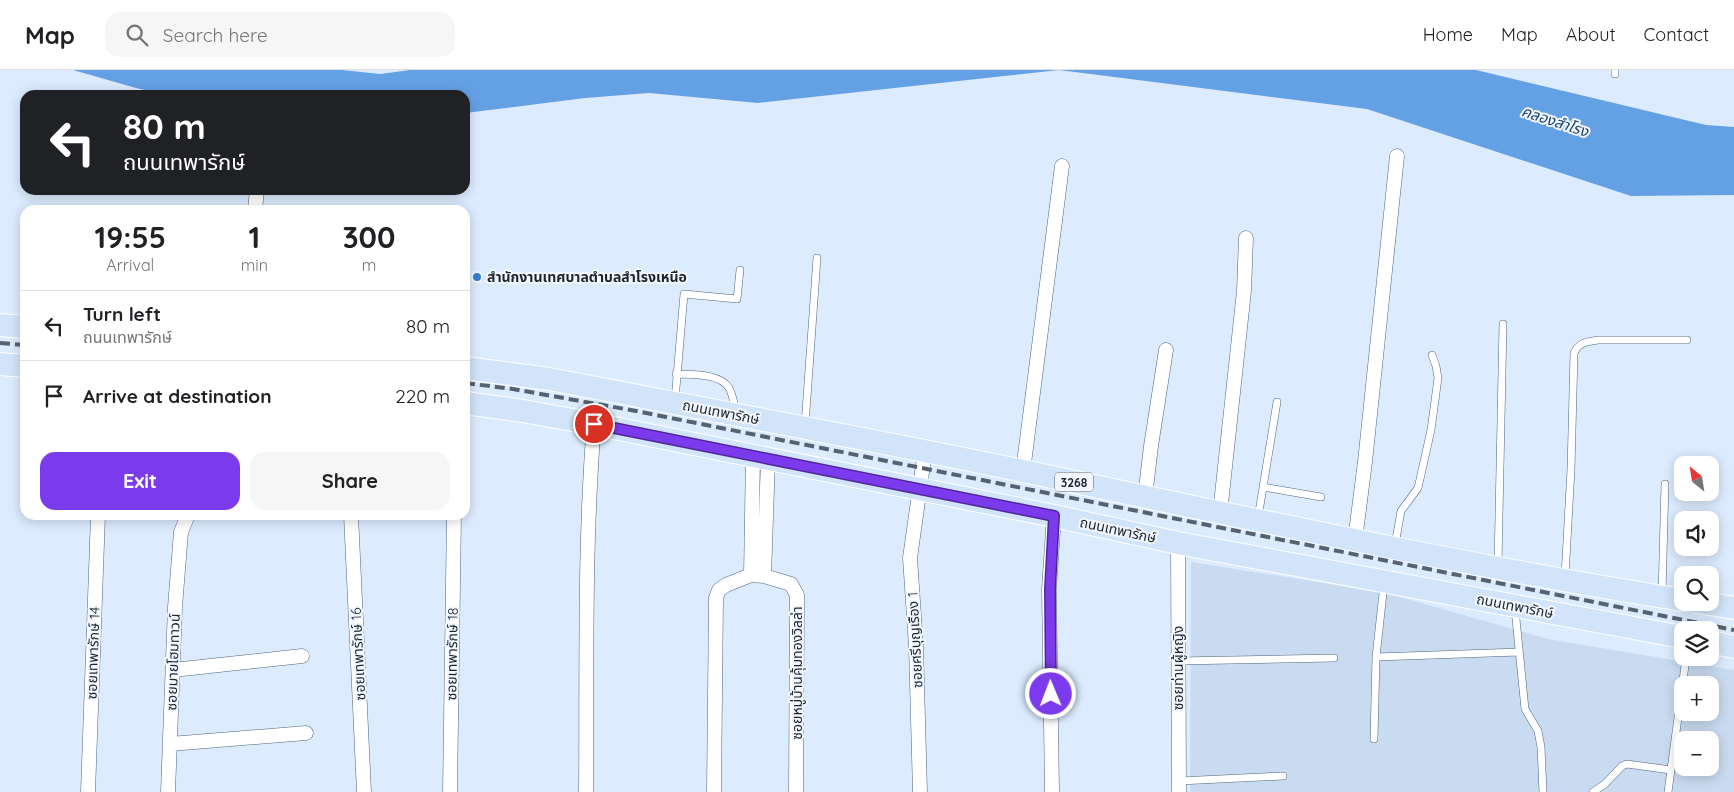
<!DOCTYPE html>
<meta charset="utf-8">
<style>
:root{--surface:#fff;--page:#f6f6f6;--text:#202124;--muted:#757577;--line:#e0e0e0;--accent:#7c3aed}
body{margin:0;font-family:Quicksand,"Noto Sans Thai",sans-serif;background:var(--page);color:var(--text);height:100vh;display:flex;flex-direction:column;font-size:19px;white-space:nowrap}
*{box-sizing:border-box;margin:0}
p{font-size:16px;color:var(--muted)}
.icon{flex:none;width:28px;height:28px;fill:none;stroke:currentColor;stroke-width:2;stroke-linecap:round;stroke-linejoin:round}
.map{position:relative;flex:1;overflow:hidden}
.drawer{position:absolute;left:20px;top:135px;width:450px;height:315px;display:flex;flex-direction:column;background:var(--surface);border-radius:15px;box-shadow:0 2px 12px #0003}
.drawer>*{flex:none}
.guide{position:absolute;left:20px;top:20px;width:450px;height:105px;border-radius:15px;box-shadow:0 2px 12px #0003;background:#202124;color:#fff;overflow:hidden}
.needle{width:32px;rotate:330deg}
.controls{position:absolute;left:1674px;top:386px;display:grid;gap:10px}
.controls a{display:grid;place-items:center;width:45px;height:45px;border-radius:10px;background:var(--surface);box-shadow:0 2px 12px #0003;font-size:25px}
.pin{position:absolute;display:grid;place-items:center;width:42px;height:42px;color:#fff;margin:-21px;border:2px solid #fff;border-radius:50%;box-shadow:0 1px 5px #0007}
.me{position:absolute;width:55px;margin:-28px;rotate:359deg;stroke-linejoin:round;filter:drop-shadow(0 0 4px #0008)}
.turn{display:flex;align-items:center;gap:18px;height:105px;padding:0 20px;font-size:22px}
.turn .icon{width:65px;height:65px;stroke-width:2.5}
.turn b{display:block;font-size:35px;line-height:42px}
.eta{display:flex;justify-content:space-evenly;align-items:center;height:85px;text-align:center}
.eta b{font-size:30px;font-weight:700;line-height:35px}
.action{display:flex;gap:10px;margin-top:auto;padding:10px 20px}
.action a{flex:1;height:58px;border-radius:15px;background:var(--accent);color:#fff;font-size:20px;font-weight:700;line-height:58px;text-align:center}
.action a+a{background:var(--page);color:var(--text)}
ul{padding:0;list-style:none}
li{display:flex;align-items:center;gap:15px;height:70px;padding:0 20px;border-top:1px solid var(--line)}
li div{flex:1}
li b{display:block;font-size:19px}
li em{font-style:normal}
header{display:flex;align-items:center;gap:30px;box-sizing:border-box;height:70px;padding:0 25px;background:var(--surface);border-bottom:1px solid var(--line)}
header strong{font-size:24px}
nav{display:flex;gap:28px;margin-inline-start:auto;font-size:18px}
.search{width:350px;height:45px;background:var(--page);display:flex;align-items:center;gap:12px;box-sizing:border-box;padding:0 18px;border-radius:15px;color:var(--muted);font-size:19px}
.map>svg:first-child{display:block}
</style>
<header>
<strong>Map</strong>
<div class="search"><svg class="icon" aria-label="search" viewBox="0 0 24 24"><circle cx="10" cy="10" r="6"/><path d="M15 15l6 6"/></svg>Search here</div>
<nav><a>Home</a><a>Map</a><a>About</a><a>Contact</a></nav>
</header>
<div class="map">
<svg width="1734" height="722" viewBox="0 0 1734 722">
<rect width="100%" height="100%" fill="#dcebfe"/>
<path fill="#c9dbf1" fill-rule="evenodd" d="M1191 492 1386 523 1548 569 1734 600V722H1190ZM1682 615H1710V642H1682ZM1682 670H1710V698H1682Z"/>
<path fill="#64a1e4" d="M73 0H342L380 4 410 0H1476L1706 55 1734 57V125L1631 126 1367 39 1059 0 758 33 649 23 585 28 465 43V25H167L136 18Z"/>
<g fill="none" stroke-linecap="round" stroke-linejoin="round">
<g stroke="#4e657f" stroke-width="8">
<path id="service" d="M1615 0V4
M676 304C692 305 720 303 729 318 733 325 734 334 736 342
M675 330 684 224 737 229 740 200
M805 355 817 188
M1263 417 1321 427
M1258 448 1277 332
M1395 475 1401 441 1418 418 1431 360 1438 308 1436 296 1432 285
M1498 494 1503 254
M1565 507 1571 399 1574 283C1579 272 1587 272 1598 270H1687
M1662 524 1665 414
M1515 539 1525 639 1538 661 1541 677 1543 722
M1376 587 1519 582
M1178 591 1334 588
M1374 669 1376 587 1384 514
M1179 711 1283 706
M1593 722 1605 714 1622 696 1627 694 1671 700
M1668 722 1686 588"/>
</g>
<g stroke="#4e657f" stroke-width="15">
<path id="minor" d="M255 140 257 120
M1023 401 1062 96
M1145 427 1151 376 1166 280
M1220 443 1244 221 1246 168
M351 445 364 722
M1355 470 1365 392 1397 86
M1178 473 1179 722
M751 505 753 386
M764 506 768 389
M173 600 302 586
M170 674 306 663
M88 722 98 445
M168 722 175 537 181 462 188 445
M450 722 454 445
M586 722C587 599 584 477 594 354
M714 722 716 528 719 520 726 515 751 505 764 506 791 514 797 525 796 722
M920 722 916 576 910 488 925 381
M1052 722 1049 519 1054 446"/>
</g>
<g stroke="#fff" stroke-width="24">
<path id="primary" d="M0 255 25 257
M0 294 25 296
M465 298 549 309 607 320C746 347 885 372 1023 401 1242 447 1461 495 1682 530
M465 333 523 341 594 354 1054 446 1178 473 1682 567
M1697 532 1734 538
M1710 572 1734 577"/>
</g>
<use href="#service" stroke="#fff" stroke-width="7"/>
<use href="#minor" stroke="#fff" stroke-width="14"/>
<use href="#primary" stroke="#d1e4f9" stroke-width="22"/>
<path stroke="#576270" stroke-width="4" stroke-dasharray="10 5" stroke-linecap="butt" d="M0 273 25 275
M465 313 513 319 636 341 1734 560"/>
</g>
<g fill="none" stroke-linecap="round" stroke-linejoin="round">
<g stroke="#51269a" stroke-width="12">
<path id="route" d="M594 354 1054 446 1050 519 1051 624"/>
</g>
<use href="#route" stroke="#7c3aed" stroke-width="9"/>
</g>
<circle fill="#3281d1" stroke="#f2f7fe" stroke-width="2" cx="477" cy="207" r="5"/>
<g text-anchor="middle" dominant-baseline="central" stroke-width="4" stroke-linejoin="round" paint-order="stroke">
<rect fill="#f2f7fe" stroke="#5b636c" stroke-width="1" x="1055" y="402.5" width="38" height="19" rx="4"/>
<g font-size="12" font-weight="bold" fill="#1a232e">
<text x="1074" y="412">3268</text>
</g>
<g font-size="14" font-weight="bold" fill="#1a232e" stroke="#f2f7fe" text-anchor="start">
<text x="487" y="207">สำนักงานเทศบาลตำบลสำโรงเหนือ</text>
</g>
<g font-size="14" fill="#1a232e" stroke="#f2f7fe">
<text transform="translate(721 342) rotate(11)">ถนนเทพารักษ์</text>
<text transform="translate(1118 460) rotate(12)">ถนนเทพารักษ์</text>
<text transform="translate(1515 536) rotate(11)">ถนนเทพารักษ์</text>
<text transform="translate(915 570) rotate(-93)">ซอยศรีบุญเรือง 1</text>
<text transform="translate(93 583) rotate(-88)">ซอยเทพารักษ์ 14</text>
<text transform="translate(358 584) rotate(-93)">ซอยเทพารักษ์ 16</text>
<text transform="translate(452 584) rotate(-89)">ซอยเทพารักษ์ 18</text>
<text transform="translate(173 592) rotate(-88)">ซอยมายโฮมทาวน์</text>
<text transform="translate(1178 598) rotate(-90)">ซอยท่านผู้หญิง</text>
<text transform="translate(797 603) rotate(-90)">ซอยหมู่บ้านคุ้มทองวิลล่า</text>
</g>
<g font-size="15" font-style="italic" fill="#194470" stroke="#f2f7fe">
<text transform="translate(1555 51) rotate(18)">คลองสำโรง</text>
</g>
</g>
</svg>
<div class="controls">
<a><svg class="needle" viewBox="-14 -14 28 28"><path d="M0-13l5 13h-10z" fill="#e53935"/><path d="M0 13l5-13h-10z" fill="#757577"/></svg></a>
<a><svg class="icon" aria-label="sound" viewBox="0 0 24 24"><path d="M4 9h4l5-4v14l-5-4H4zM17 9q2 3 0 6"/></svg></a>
<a><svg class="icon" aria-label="search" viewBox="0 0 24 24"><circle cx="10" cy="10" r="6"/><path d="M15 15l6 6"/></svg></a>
<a><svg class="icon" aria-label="layers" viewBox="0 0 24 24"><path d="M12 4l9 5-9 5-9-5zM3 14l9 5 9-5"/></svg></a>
<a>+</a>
<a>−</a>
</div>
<div class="pin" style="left:594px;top:354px;background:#d93025"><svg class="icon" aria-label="arrive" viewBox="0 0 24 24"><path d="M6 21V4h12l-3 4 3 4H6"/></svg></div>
<svg class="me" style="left:1051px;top:624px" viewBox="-20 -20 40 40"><circle r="17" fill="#7c3aed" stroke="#fff" stroke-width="3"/><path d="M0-11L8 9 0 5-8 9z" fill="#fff"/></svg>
<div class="guide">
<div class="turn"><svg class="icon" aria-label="left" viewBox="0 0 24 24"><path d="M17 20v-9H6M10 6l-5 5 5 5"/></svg><div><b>80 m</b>ถนนเทพารักษ์</div></div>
</div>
<section class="drawer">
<div class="eta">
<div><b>19:55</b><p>Arrival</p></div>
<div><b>1</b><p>min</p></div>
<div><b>300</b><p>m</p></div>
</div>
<ul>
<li><svg class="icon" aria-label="left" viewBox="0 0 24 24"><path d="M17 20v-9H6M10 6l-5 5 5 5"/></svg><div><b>Turn left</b><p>ถนนเทพารักษ์</p></div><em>80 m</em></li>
<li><svg class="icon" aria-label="arrive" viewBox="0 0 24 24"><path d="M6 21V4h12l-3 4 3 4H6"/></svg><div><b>Arrive at destination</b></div><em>220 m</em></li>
</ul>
<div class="action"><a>Exit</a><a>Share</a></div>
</section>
</div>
